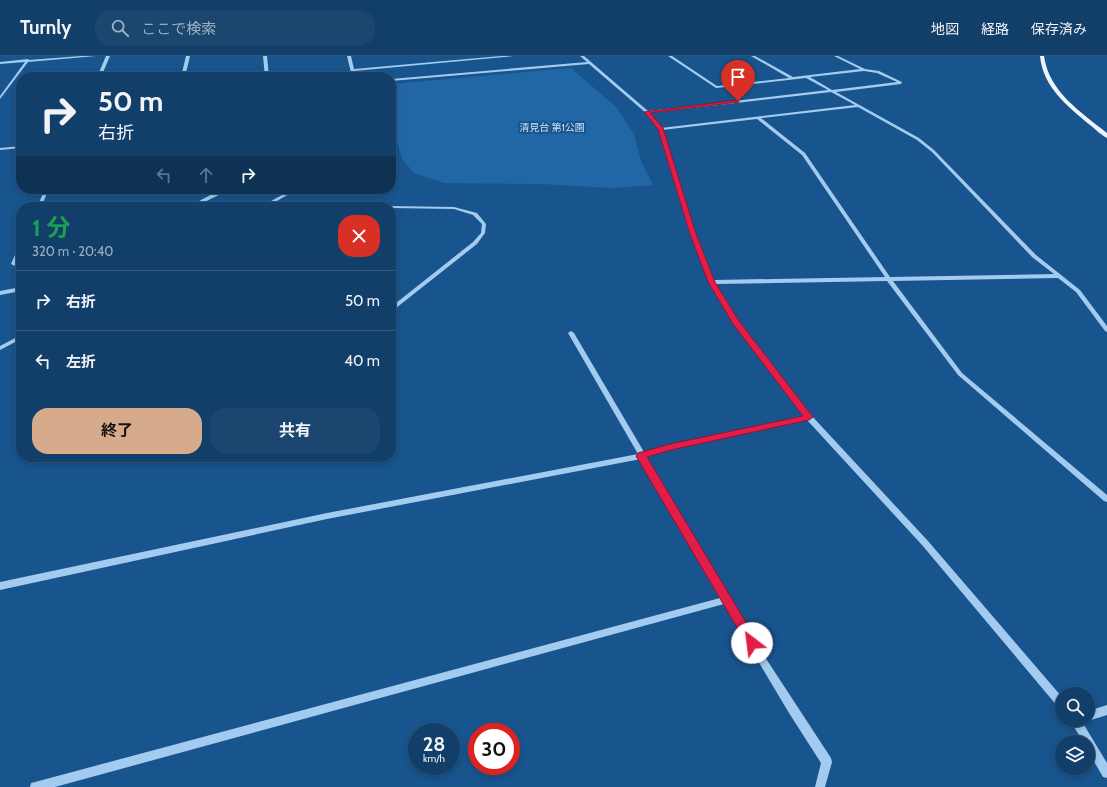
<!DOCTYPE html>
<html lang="ja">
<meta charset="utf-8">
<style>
:root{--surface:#123f6a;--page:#1b4670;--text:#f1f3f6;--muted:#9cafc1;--line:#31587e;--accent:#d6ab8b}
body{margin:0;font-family:Cabin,"Noto Sans JP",sans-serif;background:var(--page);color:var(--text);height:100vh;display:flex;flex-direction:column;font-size:15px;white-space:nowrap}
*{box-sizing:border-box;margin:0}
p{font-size:13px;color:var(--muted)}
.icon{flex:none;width:22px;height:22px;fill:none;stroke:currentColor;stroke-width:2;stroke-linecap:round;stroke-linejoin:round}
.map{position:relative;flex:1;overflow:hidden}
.details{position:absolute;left:16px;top:146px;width:380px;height:260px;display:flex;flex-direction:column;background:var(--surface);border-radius:16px;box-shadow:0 2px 6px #0003,0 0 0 1px var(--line)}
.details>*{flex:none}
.hud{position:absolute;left:16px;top:16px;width:380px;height:122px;border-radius:16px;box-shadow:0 2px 6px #0003,0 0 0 1px var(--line);background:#123f6a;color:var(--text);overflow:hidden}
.buttons{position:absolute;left:1055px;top:631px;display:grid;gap:8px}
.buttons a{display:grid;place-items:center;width:40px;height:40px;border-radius:50%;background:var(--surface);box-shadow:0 2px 6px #0003,0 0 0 1px var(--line);font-size:20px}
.speed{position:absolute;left:408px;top:667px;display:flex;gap:8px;font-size:20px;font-weight:700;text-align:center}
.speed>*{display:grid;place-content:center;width:52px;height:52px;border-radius:50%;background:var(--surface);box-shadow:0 2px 6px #0003,0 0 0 1px var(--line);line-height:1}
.speed small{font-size:10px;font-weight:400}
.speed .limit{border:6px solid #d22;background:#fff;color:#111}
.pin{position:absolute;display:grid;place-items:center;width:34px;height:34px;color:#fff;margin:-41px -17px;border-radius:50% 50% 50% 0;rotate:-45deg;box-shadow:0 0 4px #0007}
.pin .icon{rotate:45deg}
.me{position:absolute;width:44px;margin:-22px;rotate:330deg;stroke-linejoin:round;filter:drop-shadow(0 0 3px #0008)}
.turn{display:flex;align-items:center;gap:14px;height:84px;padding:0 16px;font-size:18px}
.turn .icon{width:52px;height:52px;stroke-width:2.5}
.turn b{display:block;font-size:28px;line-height:34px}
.lanes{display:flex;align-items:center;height:38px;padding:0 16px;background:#0003;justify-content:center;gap:20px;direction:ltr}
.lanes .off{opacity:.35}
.round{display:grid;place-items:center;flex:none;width:42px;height:42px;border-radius:16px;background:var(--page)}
.overview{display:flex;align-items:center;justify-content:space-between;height:68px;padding:0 16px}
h1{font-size:24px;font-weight:700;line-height:30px;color:#1e9e55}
.primary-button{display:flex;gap:8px;margin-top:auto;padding:8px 16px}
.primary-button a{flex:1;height:46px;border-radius:16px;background:var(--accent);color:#111;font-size:16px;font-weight:700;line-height:46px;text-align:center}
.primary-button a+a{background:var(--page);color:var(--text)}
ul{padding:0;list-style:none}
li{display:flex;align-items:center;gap:12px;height:60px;padding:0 16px;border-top:1px solid var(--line)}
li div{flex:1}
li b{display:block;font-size:15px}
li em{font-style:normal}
header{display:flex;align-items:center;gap:24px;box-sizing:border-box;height:56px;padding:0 20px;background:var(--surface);border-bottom:1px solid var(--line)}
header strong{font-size:19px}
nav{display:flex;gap:22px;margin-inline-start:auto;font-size:14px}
.search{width:280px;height:36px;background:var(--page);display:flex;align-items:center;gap:10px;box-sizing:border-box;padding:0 14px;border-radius:16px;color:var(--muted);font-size:15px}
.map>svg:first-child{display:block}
</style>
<header>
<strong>Turnly</strong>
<div class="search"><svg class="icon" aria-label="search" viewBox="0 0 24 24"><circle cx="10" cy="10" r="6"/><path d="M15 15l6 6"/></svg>ここで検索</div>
<nav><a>地図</a><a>経路</a><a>保存済み</a></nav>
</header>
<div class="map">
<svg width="1107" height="731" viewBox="0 0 1107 731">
<rect width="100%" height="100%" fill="#18548d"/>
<path fill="#2167a6" d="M571 12 616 51 634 78 641 105 653 129 613 132 540 128 444 127 414 117 402 103 391 64V28Z"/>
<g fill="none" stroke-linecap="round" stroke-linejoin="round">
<path fill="#a3cbef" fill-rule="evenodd" d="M81 0H96L28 6 0 43V40L25 6 0 8V6L28 3 29 4Z
M106 0H110L101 21H97Z
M186 0H190L185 21H181Z
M263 0H267L269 21H265Z
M347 0H351L354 13 501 0H514L354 15 356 21H352Z
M580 0H584L648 55 828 34 806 22 716 32 668 0H672L717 30 789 22 751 0H755L793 21 860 13 834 0H838L865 13 879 15 902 26 901 28 836 36 919 82 934 94 1036 199 1080 234 1107 270V276L1105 275 1076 236 1058 222 893 225 962 317 1107 439V446L1104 445 958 319 887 225 716 228 739 265 811 359 928 485 1062 641V653L1058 651 922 489 807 364 671 393 647 401 763 598 831 702 832 706 825 731H815L821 707 789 657 724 548 55 731H30L31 727 35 726 720 542 641 403 327 463 0 534V526L327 457 638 398 568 277 571 275 574 277 644 396 670 389 804 360 734 267 709 226 690 178 658 73 646 57 589 8 391 25V23L587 6ZM864 15 877 17 897 26 832 34 810 21ZM831 36 855 49 661 72 650 57ZM858 51 917 84 932 96 1032 201 1054 218 890 221 805 97 761 62ZM757 63 802 99 885 221 714 224 696 178 662 74Z
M21 90V92L0 94V92Z
M45 133H49L41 151H37Z
M202 133H209L218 135 222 133H228L221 138 194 151H188L214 137Z
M293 133H298L268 150H278L280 151H260Z
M389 150 454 151 477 157 486 168 485 177 477 188 391 256V251L473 186 481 177 482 168 473 159 454 153 391 152V151H389Z
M21 190V198L17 207 21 209V213L11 208 18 192Z
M21 231V235L0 239V235Z
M21 279V283L0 294V290Z
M1107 649V659L1088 665 1086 664H1088V655Z
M1070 664H1081L1107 707V722L1103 721 1088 695V686H1083Z"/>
<path fill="#ebf4ff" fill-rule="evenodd" d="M1040 0H1044C1049 36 1081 56 1107 77V82C1101 79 1095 73 1090 69 1067 50 1043 31 1040 0Z"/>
</g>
<path fill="#e11d48" stroke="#92132f" d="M738 44 739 46 650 57 663 72 696 178 715 226 739 265 813 361 809 364 671 394 647 401 756 583 758 587 756 590 752 592 748 590 636 400 638 397 670 388 803 360 733 268 708 226 690 178 658 73 644 56Z"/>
<g text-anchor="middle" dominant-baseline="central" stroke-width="4" stroke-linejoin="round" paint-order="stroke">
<g font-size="10" fill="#c9e3fa" stroke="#18548d">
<text x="552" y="71">清見台 第1公園</text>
</g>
</g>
</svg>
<div class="buttons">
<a><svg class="icon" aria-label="search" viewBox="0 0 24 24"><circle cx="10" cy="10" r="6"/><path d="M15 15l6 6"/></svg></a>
<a><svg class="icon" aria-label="layers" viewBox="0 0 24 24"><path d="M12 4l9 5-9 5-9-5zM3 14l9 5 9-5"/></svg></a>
</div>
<div class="speed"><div>28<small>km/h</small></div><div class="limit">30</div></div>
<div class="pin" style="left:738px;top:45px;background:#d93025"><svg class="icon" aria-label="arrive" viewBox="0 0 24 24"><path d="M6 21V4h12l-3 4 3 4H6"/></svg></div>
<svg class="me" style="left:752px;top:587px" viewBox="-20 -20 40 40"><circle r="19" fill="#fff"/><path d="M0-13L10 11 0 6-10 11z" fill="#e11d48"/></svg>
<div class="hud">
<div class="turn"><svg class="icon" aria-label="right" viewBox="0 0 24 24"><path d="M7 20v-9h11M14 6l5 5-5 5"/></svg><div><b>50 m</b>右折</div></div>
<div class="lanes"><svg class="icon off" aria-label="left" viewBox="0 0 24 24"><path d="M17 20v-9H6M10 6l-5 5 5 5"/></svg><svg class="icon off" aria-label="ahead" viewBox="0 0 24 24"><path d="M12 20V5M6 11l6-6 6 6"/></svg><svg class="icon" aria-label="right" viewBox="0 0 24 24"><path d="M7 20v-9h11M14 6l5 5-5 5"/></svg></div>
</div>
<section class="details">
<div class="overview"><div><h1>1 分</h1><p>320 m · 20:40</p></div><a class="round" style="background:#d93025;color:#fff"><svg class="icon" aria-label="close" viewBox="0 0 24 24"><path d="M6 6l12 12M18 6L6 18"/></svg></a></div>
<ul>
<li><svg class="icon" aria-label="right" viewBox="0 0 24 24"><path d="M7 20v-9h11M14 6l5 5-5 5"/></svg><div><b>右折</b></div><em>50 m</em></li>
<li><svg class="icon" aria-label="left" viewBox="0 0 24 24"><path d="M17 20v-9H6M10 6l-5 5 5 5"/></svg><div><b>左折</b></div><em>40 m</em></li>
</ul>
<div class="primary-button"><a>終了</a><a>共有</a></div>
</section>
</div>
